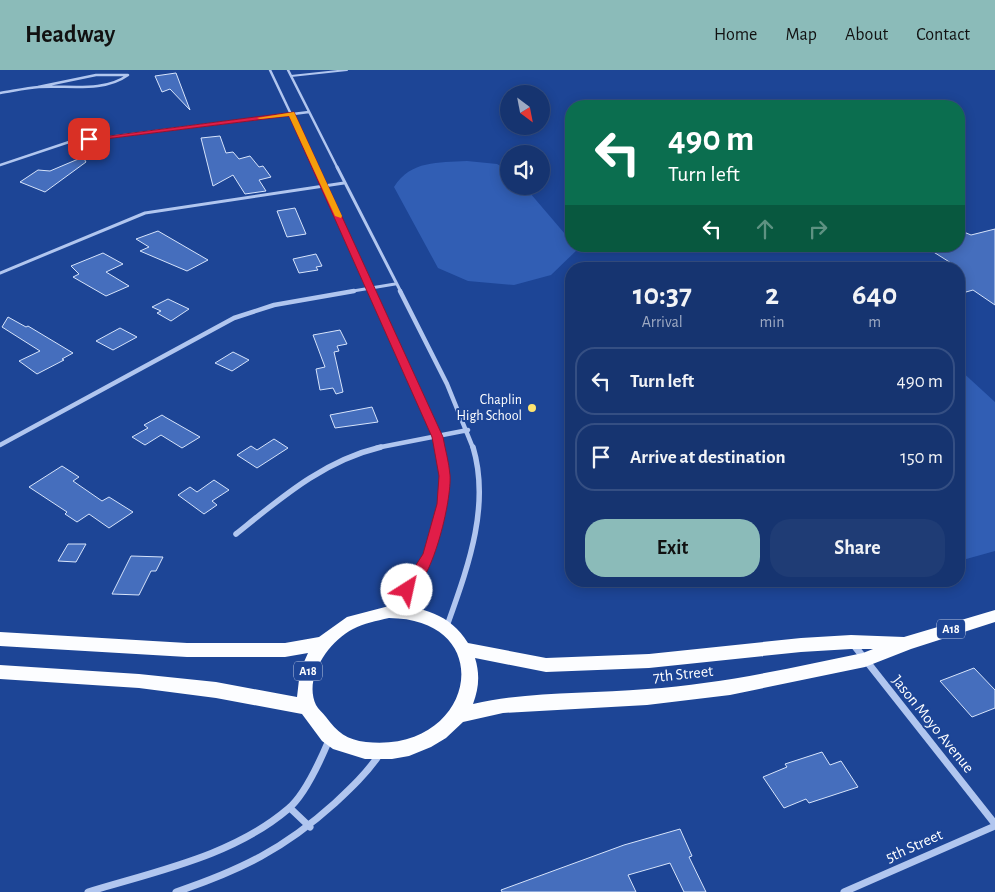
<!DOCTYPE html>
<style>
:root{--surface:#163470;--page:#1f3c75;--text:#f1f3f6;--muted:#9eaac3;--line:#354f83;--accent:#8bbbb9}
body{margin:0;font-family:"Alegreya Sans",sans-serif;background:var(--page);color:var(--text);height:100vh;display:flex;flex-direction:column;font-size:19px;white-space:nowrap}
*{box-sizing:border-box;margin:0}
p{font-size:16px;color:var(--muted)}
.icon{flex:none;width:28px;height:28px;fill:none;stroke:currentColor;stroke-width:2;stroke-linecap:round;stroke-linejoin:round}
.map{position:relative;flex:1;overflow:hidden}
.panel{position:absolute;left:565px;top:192px;width:400px;height:325px;display:flex;flex-direction:column;background:var(--surface);border-radius:20px;box-shadow:0 2px 12px #0003,0 0 0 1px var(--line)}
.panel>*{flex:none}
.banner{position:absolute;left:565px;top:30px;width:400px;height:152px;border-radius:20px;box-shadow:0 2px 12px #0003,0 0 0 1px var(--line);background:#0b6e4f;color:#fff;overflow:hidden}
.needle{width:32px;rotate:148deg}
.tools{position:absolute;left:500px;top:15px;display:grid;gap:10px}
.tools a{display:grid;place-items:center;width:50px;height:50px;border-radius:50%;background:var(--surface);box-shadow:0 2px 12px #0003,0 0 0 1px var(--line);font-size:25px}
.pin{position:absolute;display:grid;place-items:center;width:42px;height:42px;color:#fff;margin:-21px;border-radius:10px;box-shadow:0 2px 8px #0006}
.me{position:absolute;width:55px;margin:-28px;rotate:35deg;stroke-linejoin:round;filter:drop-shadow(0 0 4px #0008)}
.turn{display:flex;align-items:center;gap:18px;height:105px;padding:0 20px;font-size:22px}
.turn .icon{width:65px;height:65px;stroke-width:2.5}
.turn b{display:block;font-size:35px;line-height:42px}
.lanes{display:flex;align-items:center;height:48px;padding:0 20px;background:#0003;justify-content:center;gap:25px;direction:ltr}
.lanes .off{opacity:.35}
.eta{display:flex;justify-content:space-evenly;align-items:center;height:85px;text-align:center}
.eta b{font-size:30px;font-weight:700;line-height:35px}
.action{display:flex;gap:10px;margin-top:auto;padding:10px 20px}
.action a{flex:1;height:58px;border-radius:20px;background:var(--accent);color:#111;font-size:20px;font-weight:700;line-height:58px;text-align:center}
.action a+a{background:var(--page);color:var(--text)}
ul{padding:0;list-style:none}
li{display:flex;align-items:center;gap:15px;height:68px;margin:0 10px 8px;padding:0 10px;border:2px solid var(--line);border-radius:20px}
li div{flex:1}
li b{display:block;font-size:19px}
li em{font-style:normal}
header{display:flex;align-items:center;gap:30px;box-sizing:border-box;height:70px;padding:0 25px;background:var(--accent);color:#111}
header strong{font-size:24px}
nav{display:flex;gap:28px;margin-inline-start:auto;font-size:18px}
.map>svg:first-child{display:block}
</style>
<header>
<strong>Headway</strong>
<nav><a>Home</a><a>Map</a><a>About</a><a>Contact</a></nav>
</header>
<div class="map">
<svg width="995" height="822" viewBox="0 0 995 822">
<rect width="100%" height="100%" fill="#1d4596"/>
<path fill="#315eb4" d="M467 91 497 94 509 101V116H524L571 171V176L578 179 551 205 514 215 468 211 438 198 394 117C411 90 438 93 467 91Z
M959 299 995 332V481L959 491Z"/>
<path fill="#456ebd" stroke="#d7e4fb" d="M176 3 190 40 170 19 162 22 155 6Z
M220 66 226 83 233 82 239 89 250 86 259 97 263 96 271 107 259 110 266 121 245 124 233 105 213 116 201 68Z
M83 87 86 92 45 122 20 112 38 100 50 101Z
M295 138 306 164 287 167 277 141Z
M995 159V235L973 220 959 224V198L924 176H959V160L971 165Z
M158 161 208 190 187 201 140 181 149 177 136 169Z
M103 183 123 194 106 202 129 216 106 226 73 207 79 204 71 196Z
M316 184 322 196 316 197 318 200 299 203 293 189Z
M168 229 189 239 171 251 157 243 161 241 152 237Z
M8 247 26 257 28 256 73 283 62 289 64 290 37 304 19 291 40 281 2 257Z
M120 258 137 267 113 280 96 271Z
M340 260 347 274 337 276 339 281 334 282 343 322 336 324 333 318 320 320 316 299 325 297 313 265Z
M233 282 249 290 232 301 215 293Z
M372 337 378 352 335 358 330 345Z
M162 345 165 347 200 367 182 378 161 365 145 375 132 367 148 358 144 355Z
M274 369 288 378 257 398 237 385 251 376 257 380Z
M62 396 79 407 73 411 102 431 109 427 133 442 109 458 89 444 77 452 65 444 67 442 29 417Z
M214 410 229 420 212 431 217 435 204 444 178 425 190 417 197 422Z
M68 474H86L76 492 58 491Z
M131 486 163 487 156 501H151L139 525 112 524Z
M974 598 995 620V638L972 647 940 611Z
M822 682 830 695 841 691 858 717 809 733 806 729 784 738 763 707 787 697 785 694Z
M680 759 692 786 689 787 706 822H684L670 793 628 805 636 822H502L501 820 624 775Z"/>
<g fill="none" stroke-linecap="round" stroke-linejoin="round">
<path stroke="#b1c6ef" stroke-width="2" d="M291 6 347 0"/>
<path stroke="#b1c6ef" stroke-width="2.5" d="M270 0 317 99
M288 0 338 99
M0 23C13 21 26 18 39 17 68 15 103 23 128 5H96L38 17
M0 95 69 72 309 42"/>
<path stroke="#b1c6ef" stroke-width="3" d="M316 97 373 222
M337 97 401 222
M0 203 145 143 344 113
M347 222 395 214"/>
<path stroke="#b1c6ef" stroke-width="4.5" d="M372 221 438 367 440 378
M400 221 447 314 473 378
M0 375 234 248 274 235 354 221
M376 378 468 360"/>
<path stroke="#b1c6ef" stroke-width="5.5" d="M236 464C282 427 323 391 381 377
M389 541 416 509 429 484 443 434 445 406 440 377
M447 556C467 499 491 437 473 377"/>
<path stroke="#b1c6ef" stroke-width="7" d="M853 574 995 754
M290 738 310 757
M88 822C156 801 233 786 288 739 304 726 321 689 329 670
M176 822C241 800 284 779 335 733 351 718 367 703 379 685
M844 822 995 756"/>
<path fill="#fcfdff" fill-rule="evenodd" d="M389 536C422 536 450 544 468 573L546 588 649 584 801 568 851 565 904 567 995 540V552L911 579 865 597 730 625 647 635 503 643 463 652 446 668 431 677 409 686 392 689H365L333 679 322 671 302 644 216 628 139 618 0 609V595L139 604 216 612 297 627 300 601 308 583 285 587H187L0 576V562L187 573H285L319 567 347 547ZM389 548C501 549 475 684 366 672 347 670 337 662 326 647 323 643 318 639 316 635 303 608 329 571 353 559 364 553 376 551 389 548ZM851 579H873L863 583C791 598 720 614 647 619 589 624 530 621 473 634 479 618 480 604 475 588L546 602 649 598 801 582Z"/>
</g>
<path fill="#e11d48" stroke="#92132f" d="M294 42 443 367C445 379 449 392 450 405 452 429 432 517 407 525L400 520 423 484 437 434 439 406 432 367 289 46 89 71 86 69Z"/>
<path fill="#f59e0b" d="M294 42 342 146 341 148 335 146 289 46 260 49 257 48Z"/>
<circle fill="#fee470" stroke="#1d4596" stroke-width="2" cx="532" cy="338" r="5"/>
<g text-anchor="middle" dominant-baseline="central" stroke-width="4" stroke-linejoin="round" paint-order="stroke">
<g fill="#1d4596" stroke="#bbc7e0" stroke-width="1">
<rect x="937" y="549.5" width="28" height="19" rx="4"/>
<rect x="294" y="591.5" width="28" height="19" rx="4"/>
</g>
<g font-size="12" font-weight="bold" fill="#fff">
<text x="951" y="559">A18</text>
<text x="308" y="601">A18</text>
</g>
<g font-size="14" fill="#fff" stroke="#1d4596" text-anchor="end">
<text x="522" y="330">Chaplin<tspan x="522" dy="16">High School</tspan></text>
</g>
<g font-size="16" fill="#fff" stroke="#1d4596">
<text transform="translate(683 604) rotate(-6)">7th Street</text>
<text transform="translate(933 654) rotate(51)">Jason Moyo Avenue</text>
<text transform="translate(914 776) rotate(-24)">5th Street</text>
</g>
</g>
</svg>
<div class="tools">
<a><svg class="needle" viewBox="-14 -14 28 28"><path d="M0-13l5 13h-10z" fill="#e53935"/><path d="M0 13l5-13h-10z" fill="#9eaac3"/></svg></a>
<a><svg class="icon" aria-label="sound" viewBox="0 0 24 24"><path d="M4 9h4l5-4v14l-5-4H4zM17 9q2 3 0 6"/></svg></a>
</div>
<div class="pin" style="left:89px;top:69px;background:#d93025"><svg class="icon" aria-label="arrive" viewBox="0 0 24 24"><path d="M6 21V4h12l-3 4 3 4H6"/></svg></div>
<svg class="me" style="left:407px;top:520px" viewBox="-20 -20 40 40"><circle r="19" fill="#fff"/><path d="M0-13L10 11 0 6-10 11z" fill="#e11d48"/></svg>
<div class="banner">
<div class="turn"><svg class="icon" aria-label="left" viewBox="0 0 24 24"><path d="M17 20v-9H6M10 6l-5 5 5 5"/></svg><div><b>490 m</b>Turn left</div></div>
<div class="lanes"><svg class="icon" aria-label="left" viewBox="0 0 24 24"><path d="M17 20v-9H6M10 6l-5 5 5 5"/></svg><svg class="icon off" aria-label="ahead" viewBox="0 0 24 24"><path d="M12 20V5M6 11l6-6 6 6"/></svg><svg class="icon off" aria-label="right" viewBox="0 0 24 24"><path d="M7 20v-9h11M14 6l5 5-5 5"/></svg></div>
</div>
<section class="panel">
<div class="eta">
<div><b>10:37</b><p>Arrival</p></div>
<div><b>2</b><p>min</p></div>
<div><b>640</b><p>m</p></div>
</div>
<ul>
<li><svg class="icon" aria-label="left" viewBox="0 0 24 24"><path d="M17 20v-9H6M10 6l-5 5 5 5"/></svg><div><b>Turn left</b></div><em>490 m</em></li>
<li><svg class="icon" aria-label="arrive" viewBox="0 0 24 24"><path d="M6 21V4h12l-3 4 3 4H6"/></svg><div><b>Arrive at destination</b></div><em>150 m</em></li>
</ul>
<div class="action"><a>Exit</a><a>Share</a></div>
</section>
</div>
